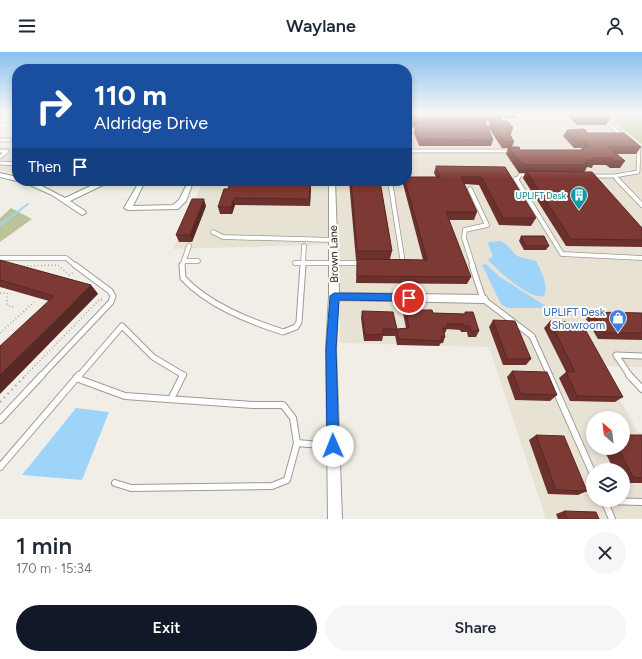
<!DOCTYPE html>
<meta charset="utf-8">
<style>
:root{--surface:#fff;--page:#f6f6f7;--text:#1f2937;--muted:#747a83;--accent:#111827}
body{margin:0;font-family:Figtree,sans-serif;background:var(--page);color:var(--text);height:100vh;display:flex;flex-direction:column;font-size:15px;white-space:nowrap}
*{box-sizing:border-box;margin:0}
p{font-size:13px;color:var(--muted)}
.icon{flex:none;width:22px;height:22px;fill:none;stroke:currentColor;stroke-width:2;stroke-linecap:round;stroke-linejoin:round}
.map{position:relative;height:467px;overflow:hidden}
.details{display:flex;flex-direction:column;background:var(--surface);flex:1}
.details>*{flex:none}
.banner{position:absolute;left:12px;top:12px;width:400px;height:122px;border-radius:16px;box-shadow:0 2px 6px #0003;background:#1a4fa0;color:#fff;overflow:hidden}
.needle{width:26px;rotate:332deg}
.fabs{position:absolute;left:586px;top:359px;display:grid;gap:8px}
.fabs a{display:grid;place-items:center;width:44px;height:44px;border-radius:50%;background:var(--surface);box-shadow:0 2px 6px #0003;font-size:20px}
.pin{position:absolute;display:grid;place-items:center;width:34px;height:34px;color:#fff;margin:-17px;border:2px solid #fff;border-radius:50%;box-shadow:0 1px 4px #0007}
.me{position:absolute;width:44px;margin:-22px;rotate:359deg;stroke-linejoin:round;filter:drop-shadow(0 0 3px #0008)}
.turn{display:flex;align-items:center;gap:14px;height:84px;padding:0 16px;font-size:18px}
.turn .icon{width:52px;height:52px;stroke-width:2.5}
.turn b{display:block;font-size:28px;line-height:34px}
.then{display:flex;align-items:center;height:38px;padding:0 16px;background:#0003;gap:8px;font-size:15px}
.round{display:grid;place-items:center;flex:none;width:42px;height:42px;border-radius:21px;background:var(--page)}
.headline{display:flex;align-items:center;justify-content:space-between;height:68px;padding:0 16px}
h1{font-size:24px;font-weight:600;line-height:30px}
.cta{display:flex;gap:8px;margin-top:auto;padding:8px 16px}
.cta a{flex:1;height:46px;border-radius:24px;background:var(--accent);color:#fff;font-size:16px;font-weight:600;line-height:46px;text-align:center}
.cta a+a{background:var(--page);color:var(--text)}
header{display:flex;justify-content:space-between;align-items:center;height:52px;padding:0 16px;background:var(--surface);font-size:18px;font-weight:600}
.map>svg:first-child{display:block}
</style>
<header><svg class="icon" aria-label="menu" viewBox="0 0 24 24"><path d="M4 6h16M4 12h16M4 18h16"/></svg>Waylane<svg class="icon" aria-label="person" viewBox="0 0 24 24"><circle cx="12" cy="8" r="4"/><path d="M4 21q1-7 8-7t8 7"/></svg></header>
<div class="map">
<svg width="642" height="467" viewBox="0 0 642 467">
<rect width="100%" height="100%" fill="#f1eee7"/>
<path fill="#e8e2d4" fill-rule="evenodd" d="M407 62H605L642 92V315L602 314 638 380 642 381V467H546L489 295 340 291 337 192 173 197 203 129H407ZM593 366H623V396H593ZM593 418H623V448H593Z
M0 95H17V122L0 118Z"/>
<path fill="#bbc398" d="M605 62H642V92Z
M11 156 32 167 0 190V166Z"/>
<path fill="#9ed4fa" d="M500 189 506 192 517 204 536 209C541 218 549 234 544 244 531 249 497 218 488 208L493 204 488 192 489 190Z
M486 212 500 225 549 256H507L501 252 482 213Z
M76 356 109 360 82 428 22 423Z"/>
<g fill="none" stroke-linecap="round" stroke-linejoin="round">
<path stroke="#9ed4fa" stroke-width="2" d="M0 173 28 152"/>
<g stroke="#9e9b95" stroke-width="4.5">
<path id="service-far3" d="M597 62 623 84
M0 69 17 67
M407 80 419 76
M0 88H10
M0 99H7L0 105
M407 99H511
M0 111 17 112
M590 124H614L618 128
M614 124 638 120 639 97 635 94
M517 128 520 123H529"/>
</g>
<g stroke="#9e9b95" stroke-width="5.5">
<path id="service-far2" d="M516 127 562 202 642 206
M617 127 642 153
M390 129 403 211
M470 137 487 173 465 178 464 186 473 214
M213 180 223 185 333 188
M0 206H66L76 214
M184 209H198
M295 211H303L304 194
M182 214 189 194
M303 214V211H362"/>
</g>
<g stroke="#9e9b95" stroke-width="7">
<path id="service-far1" d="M182 213 183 226C208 253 249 269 283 280L296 275 299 270 303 213
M472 213 483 247 532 284 550 324
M41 324 111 250 113 244 110 239 75 213
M79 324 122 274 153 305 183 323 182 324
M630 324 616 303 642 304"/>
</g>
<g stroke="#9e9b95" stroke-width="8">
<path id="service" d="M549 323 593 422
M629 323 642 337
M76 326 125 344 253 353H283L293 366 297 391 287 428 272 434 131 436 115 431
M171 347 183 323
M0 368 42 323
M297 391 332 394
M0 415 79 323
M604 448 612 467
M605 449 642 450"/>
</g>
<g stroke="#9e9b95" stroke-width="2">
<path id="minor" d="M0 121 17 125V129L0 125Z
M21 129 34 130 65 146 101 129H145L133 154 173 153 179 148 187 132 189 131 192 133 186 149 178 157 128 158 124 156 138 132H105L70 149 85 159 86 161 82 163 52 143Z
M329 129H335L339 241 483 243 486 244 488 247 486 250 483 251 338 248 336 297 342 467H328L326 297 329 244Z"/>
</g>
<g stroke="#9e9b95" stroke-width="2">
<path id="secondary" d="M0 62H5L0 65Z"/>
</g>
<path stroke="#a7a49f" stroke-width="1.5" stroke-dasharray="1 2.5" stroke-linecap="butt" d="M20 214 58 213 69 223 74 220
M0 241H7V253L13 255
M0 281 34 250
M25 324 100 247 104 248"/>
<path stroke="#a7a49f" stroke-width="2" stroke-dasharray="1.5 4" stroke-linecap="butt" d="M0 350 26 323"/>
<use href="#service-far3" stroke="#fff" stroke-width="3"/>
<use href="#service-far2" stroke="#fff" stroke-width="4"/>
<use href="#service-far1" stroke="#fff" stroke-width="5"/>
<use href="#service" stroke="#fff" stroke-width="6"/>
<use href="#minor" fill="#fff" fill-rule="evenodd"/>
<use href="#secondary" fill="#fff" fill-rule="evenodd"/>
</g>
<path fill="#6c312c" d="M407 62H518L516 66H506L503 62 501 69 513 76 511 82H510L514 90 512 95 520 98H581L582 96H574L563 84 567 78 588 81 641 95 636 102H617L625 109 620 116H610L606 113H593L592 116 587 115 585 119H584L583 120 642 176V195L566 194 523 126 525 121H519L506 102 508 96H502L488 75 490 69H485L493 88 491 94H419L414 81 415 75 433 69 412 75 410 71H407Z
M565 62H606L611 65 606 73H577Z
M436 114 505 115 536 166 531 174 499 173 479 133 464 132 477 160 474 168H449L471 225 467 232 356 231 357 208H356L349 129H380L392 199 390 207 423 208 403 132V129L436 125 434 121Z
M311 133 310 154 235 153 232 162H220L218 155 224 137Z
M206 154 192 190H179L176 183Z
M521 184 549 194 546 198H524L519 189Z
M0 208 91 233 98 242 49 249 0 235Z
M405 255 433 261 464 262 465 260 479 279 476 285H468L467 280H461L460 278 447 277 445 281H444L445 285 443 291H441L439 294 397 293 395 283V284H383L382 289H364L361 266 362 259 397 277 406 276 403 261Z
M592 260 642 261V288L598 287 586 267Z
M493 268 531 307 526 313H503L489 275Z
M550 269 623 345 615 350 570 349 559 326 566 320 544 276Z
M512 319 557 343 550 349 515 348 507 325Z
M536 383 587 439 578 443 548 442 529 388Z
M642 383V431H623V418H614L603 396H623Z
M564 459 599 467H558L556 462Z"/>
<path fill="#582824" d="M434 62 432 69 412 75 413 68Z
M311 129V133L310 154 309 147Z
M234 146 235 153 232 162 231 155Z
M204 147 206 154 192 190 190 183Z
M91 233 98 242 0 342V323Z"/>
<path fill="#7d3933" stroke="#582824" d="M407 62H503H434L413 68 412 64H407Z
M578 62H606L611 65H581Z
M434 69H485L493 88 420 87 415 75Z
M490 69H508L513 76H506L514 90H504Z
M584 77 588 81H624L641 95H608L625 109H614L611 106H593L596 108H586L589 111H585L587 113H523L508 95H519L520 98H584L582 96 589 94V90L578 89 567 78Z
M436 114 505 115 536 166H503L481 125H461L477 160H446L471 225 357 224V207L427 208 405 129H407V125H440Z
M526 119 592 120 642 176V188L571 187Z
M230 129 264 130V129H311L309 147 234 146 231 155H218L224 137H228Z
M351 129H380L392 199H357Z
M192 147H204L190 183H176Z
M521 184H544L549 194H526Z
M0 208 91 233 0 323V294L54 244 0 228Z
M405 255H415V258H432L433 261 466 262 465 260H473L479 279H471L470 274H464L463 272H447L448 276H443L445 285H441L442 289 398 287 397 277 409 276Z
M362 259 393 260 397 277H383L384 282 365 283Z
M592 260 642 261V281H605Z
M493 268 515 269 531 307H507Z
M550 269 581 270 623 345 577 344 566 320H575Z
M512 319 547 320 557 343 521 342Z
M536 383 564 384 587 439 556 438Z
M623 383H642V426L633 425 618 396H623Z
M564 459 596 460 599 467H567Z"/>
<linearGradient id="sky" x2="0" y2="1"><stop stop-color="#8ac1ef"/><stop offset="0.49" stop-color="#f9f7f4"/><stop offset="1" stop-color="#f9f7f4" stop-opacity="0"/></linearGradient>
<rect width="642" height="127" fill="url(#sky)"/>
<path fill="#1a73e8" stroke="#114b97" d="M334 241 409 242 413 246 409 249 339 248 336 297 339 394 338 398 333 400 329 398 327 394 326 297 330 244Z"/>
<defs>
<g id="building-pin" transform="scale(0.9)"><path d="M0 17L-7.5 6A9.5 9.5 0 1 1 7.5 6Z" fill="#0f9aa8" stroke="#fefcf4"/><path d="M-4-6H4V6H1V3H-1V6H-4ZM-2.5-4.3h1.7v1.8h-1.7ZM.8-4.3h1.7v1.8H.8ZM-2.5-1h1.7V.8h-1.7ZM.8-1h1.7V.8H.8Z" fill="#fff"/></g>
<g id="shop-pin" transform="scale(0.9)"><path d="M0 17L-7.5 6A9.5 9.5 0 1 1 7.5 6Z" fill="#3f7fe0" stroke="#fefcf4"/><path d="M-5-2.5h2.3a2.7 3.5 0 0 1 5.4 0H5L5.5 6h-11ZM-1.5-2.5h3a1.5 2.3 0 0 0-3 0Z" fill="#fff"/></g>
</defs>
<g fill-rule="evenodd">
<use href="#building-pin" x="579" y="143"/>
<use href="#shop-pin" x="618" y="266"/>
</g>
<g text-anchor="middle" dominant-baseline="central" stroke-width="4" stroke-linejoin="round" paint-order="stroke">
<g font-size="9" fill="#0d838f" stroke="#fefcf4" text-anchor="end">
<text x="566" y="143">UPLIFT Desk</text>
</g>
<g font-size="11" fill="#252421" stroke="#fefcf4">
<text transform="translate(334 202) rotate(-91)">Brown Lane</text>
</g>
<g font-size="11" fill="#366cbe" stroke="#fefcf4" text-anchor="end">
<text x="605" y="260">UPLIFT Desk<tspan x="605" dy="13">Showroom</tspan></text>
</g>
</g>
</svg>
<div class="fabs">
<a><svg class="needle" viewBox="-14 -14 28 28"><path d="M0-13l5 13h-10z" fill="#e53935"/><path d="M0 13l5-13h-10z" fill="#747a83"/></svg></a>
<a><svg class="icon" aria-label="layers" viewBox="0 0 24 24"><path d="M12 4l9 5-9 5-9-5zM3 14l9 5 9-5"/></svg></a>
</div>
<div class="pin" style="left:409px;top:246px;background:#d93025"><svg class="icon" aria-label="arrive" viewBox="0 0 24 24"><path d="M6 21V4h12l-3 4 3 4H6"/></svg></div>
<svg class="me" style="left:333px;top:394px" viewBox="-20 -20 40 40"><circle r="19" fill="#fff"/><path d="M0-13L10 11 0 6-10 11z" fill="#1a73e8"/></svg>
<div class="banner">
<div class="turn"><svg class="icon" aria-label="right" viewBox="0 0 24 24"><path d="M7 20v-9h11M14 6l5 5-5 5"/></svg><div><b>110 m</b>Aldridge Drive</div></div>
<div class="then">Then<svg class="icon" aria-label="arrive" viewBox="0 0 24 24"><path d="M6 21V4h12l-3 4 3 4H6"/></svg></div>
</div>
</div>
<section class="details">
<div class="headline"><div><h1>1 min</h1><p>170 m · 15:34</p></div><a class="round"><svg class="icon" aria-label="close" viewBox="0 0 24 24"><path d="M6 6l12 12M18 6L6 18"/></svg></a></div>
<div class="cta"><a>Exit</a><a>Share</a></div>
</section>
